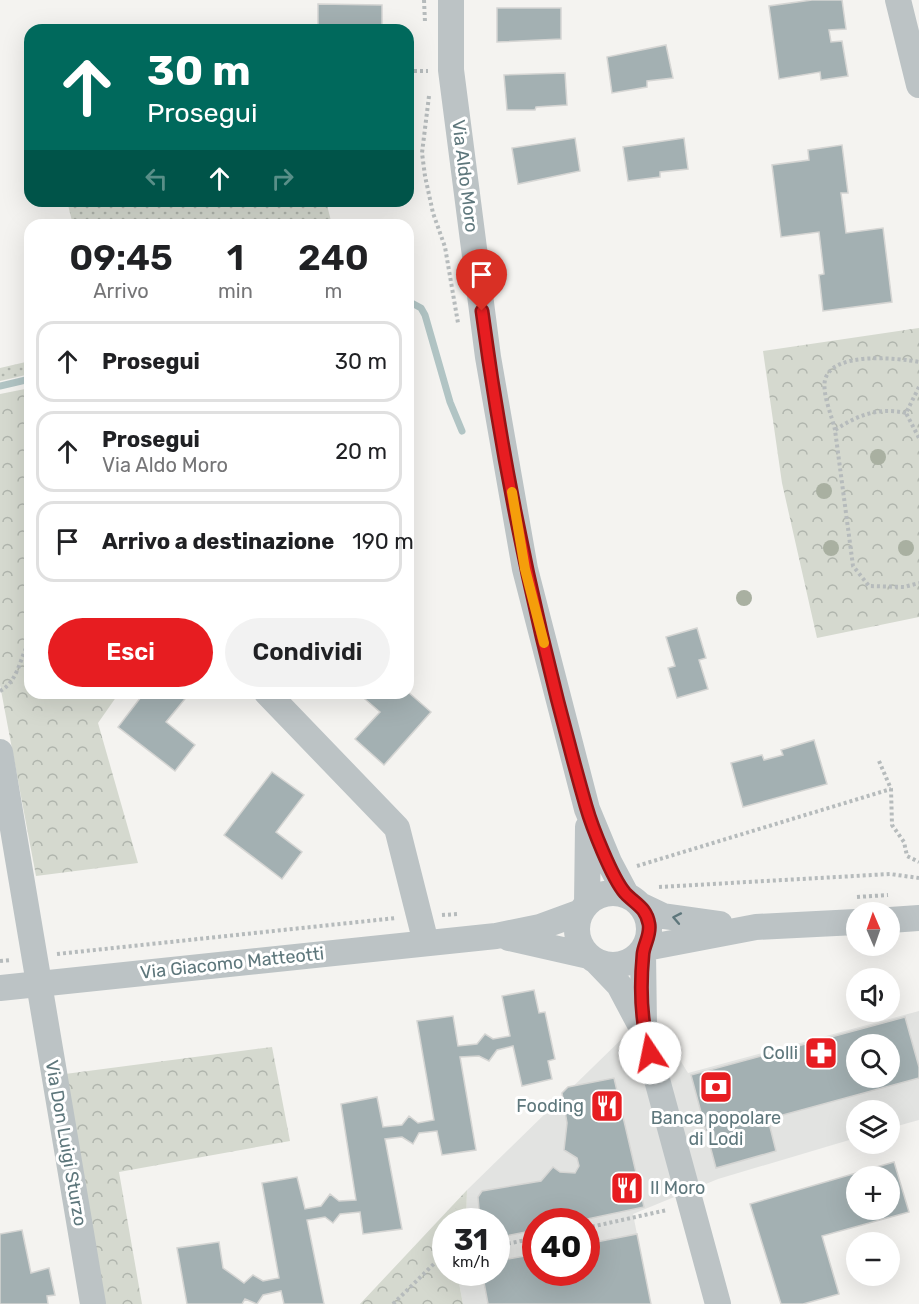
<!DOCTYPE html>
<html lang="it">
<meta charset="utf-8">
<style>
:root{--surface:#fff;--page:#f2f2f2;--text:#202124;--muted:#757577;--line:#e0e0e0;--accent:#e71d21}
body{margin:0;font-family:Rubik,sans-serif;background:var(--page);color:var(--text);height:100vh;display:flex;flex-direction:column;font-size:22px;white-space:nowrap}
*{box-sizing:border-box;margin:0}
p{font-size:20px;color:var(--muted)}
.icon{flex:none;width:33px;height:33px;fill:none;stroke:currentColor;stroke-width:2;stroke-linecap:round;stroke-linejoin:round}
.map{position:relative;flex:1;overflow:hidden}
.drawer{position:absolute;left:24px;top:219px;width:390px;height:480px;display:flex;flex-direction:column;background:var(--surface);border-radius:18px;box-shadow:0 6px 24px #0002}
.drawer>*{flex:none}
.banner{position:absolute;left:24px;top:24px;width:390px;height:183px;border-radius:18px;box-shadow:0 6px 24px #0002;background:#00695c;color:#fff;overflow:hidden}
.needle{width:39px;rotate:358deg}
.buttons{position:absolute;left:846px;top:902px;display:grid;gap:12px}
.buttons a{display:grid;place-items:center;width:54px;height:54px;border-radius:50%;background:var(--surface);box-shadow:0 6px 24px #0002;font-size:30px}
.speed{position:absolute;left:432px;top:1208px;display:flex;gap:12px;font-size:30px;font-weight:700;text-align:center}
.speed>*{display:grid;place-content:center;width:78px;height:78px;border-radius:50%;background:var(--surface);box-shadow:0 6px 24px #0002;line-height:1}
.speed small{font-size:15px;font-weight:400}
.speed .limit{border:9px solid #d22;background:#fff;color:#111}
.pin{position:absolute;display:grid;place-items:center;width:51px;height:51px;color:#fff;margin:-62px -26px;border-radius:50% 50% 50% 0;rotate:-45deg;box-shadow:0 0 6px #0007}
.pin .icon{rotate:45deg}
.me{position:absolute;width:66px;margin:-33px;rotate:349deg;stroke-linejoin:round;filter:drop-shadow(0 0 4px #0008)}
.turn{display:flex;align-items:center;gap:21px;height:126px;padding:0 24px;font-size:27px}
.turn .icon{width:78px;height:78px;stroke-width:2.5}
.turn b{display:block;font-size:42px;line-height:51px}
.lanes{display:flex;align-items:center;height:57px;padding:0 24px;background:#0003;justify-content:center;gap:30px;direction:ltr}
.lanes .off{opacity:.35}
.eta{display:flex;justify-content:space-evenly;align-items:center;height:102px;text-align:center}
.eta b{font-size:36px;font-weight:600;line-height:42px}
.action{display:flex;gap:12px;margin-top:auto;padding:12px 24px}
.action a{flex:1;height:69px;border-radius:36px;background:var(--accent);color:#fff;font-size:24px;font-weight:600;line-height:69px;text-align:center}
.action a+a{background:var(--page);color:var(--text)}
ul{padding:0;list-style:none}
li{display:flex;align-items:center;gap:18px;height:81px;margin:0 12px 9px;padding:0 12px;border:3px solid var(--line);border-radius:18px}
li div{flex:1}
li b{display:block;font-size:22px}
li em{font-style:normal}
.map>svg:first-child{display:block}
</style>
<div class="map">
<svg width="919" height="1304" viewBox="0 0 919 1304">
<defs>
<pattern id="grass-dots" width="8" height="8" patternUnits="userSpaceOnUse" patternTransform="scale(1.5)"><rect width="8" height="8" fill="#d5d9cf"/><path d="M2 2h.1M6 6h.1" fill="none" stroke="#b0b5ad" stroke-width="1.8" stroke-linecap="round"/></pattern>
<pattern id="park-crowns" width="20" height="18" patternUnits="userSpaceOnUse" patternTransform="scale(1.5)"><rect width="20" height="18" fill="#d5d9cf"/><path d="M2 6a3 3 0 1 1 6 0M12 15a3 3 0 1 1 6 0" fill="none" stroke="#b0b5ad"/></pattern>
</defs>
<rect width="100%" height="100%" fill="#f4f3f0"/>
<path fill="#e2e3e1" fill-rule="evenodd" d="M919 1011V1120L890 1128V1110H856V1138L718 1179 633 1214 651 1304H463L457 1272H496V1221H466L467 1190 635 1026 657 1022 688 1073ZM856 1044H890V1077H856ZM536 1221H586V1272H536Z"/>
<path fill="url(#grass-dots)" d="M67 201H326L332 225H73Z
M30 361V374L0 381V368Z"/>
<path fill="url(#park-crowns)" d="M919 328V617L817 638 782 483 763 351Z
M30 388V693H119L98 723 138 863 36 876 0 685V394Z
M272 1047 290 1141 119 1172 142 1304H104L65 1074Z
M467 1190 466 1221H446V1272H457L463 1304H360Z"/>
<g fill="none" stroke-linecap="round" stroke-linejoin="round">
<path stroke="#b1c4c4" stroke-width="7" d="M408 301 421 308 425 315 450 402 462 431
M0 386 30 379"/>
</g>
<path fill="#a3b0b2" stroke="#d5d5d3" stroke-width="1.5" fill-rule="evenodd" d="M812 0H842L846 29 829 30 831 42 842 41 848 76 821 80 820 72 779 79 769 6Z
M318 4 382 5V30H318Z
M497 8H561V39L497 42Z
M666 45 673 78 647 81V87L612 93 607 57Z
M565 73 567 105 536 107 535 110H507L504 75Z
M575 138 580 171 518 184 512 148Z
M684 138 688 169 660 172V177L628 181 623 147Z
M842 145 848 193H841L846 233 883 228 892 302 823 311 819 275 824 274 819 232 781 237 772 165 809 160 808 150Z
M697 628 706 658 699 660 708 689 677 698 668 668 675 666 666 637Z
M408 692 431 712 384 765 355 739 380 712 358 693Z
M144 693 189 694 166 722 195 745 175 771 118 727Z
M814 740 827 784 743 807 731 763 762 755 764 760 783 755 781 750Z
M272 772 304 795 276 832 302 852 282 879 224 835Z
M534 990 539 1013 545 1012 555 1059 548 1061 552 1079 522 1086 513 1046 497 1050 489 1061 479 1056 460 1057 476 1150 442 1155 437 1131 419 1133 413 1144 402 1137 385 1139 402 1229 363 1234 360 1212 340 1214 333 1223 325 1217 307 1220 324 1304H284L281 1291 263 1295 257 1304 245 1299 242 1304H187L177 1248 219 1242 223 1268 244 1283 253 1275 263 1281 279 1278 262 1183 297 1177 305 1209 321 1206 330 1194 339 1201 356 1200 341 1104 377 1097 383 1127 402 1125 409 1116 418 1123 434 1120 417 1021 453 1016 458 1046 477 1044 485 1034 493 1039 510 1036 502 996Z
M905 1017 919 1067V1078L768 1119 776 1151 716 1168 691 1075ZM856 1044H890V1077H856Z
M614 1078 644 1207 578 1221H536V1230L496 1238V1221H480L478 1197 482 1191 541 1181 553 1167 560 1172 575 1173 579 1166 577 1158 564 1150 567 1123 562 1093 568 1087Z
M894 1162 909 1212 822 1236 839 1294 803 1304H781L750 1204ZM856 1176H890V1209H856Z
M22 1230 31 1273 49 1268 55 1295 47 1296 48 1304H0V1234Z
M637 1234 651 1304H488L482 1272H496V1261L536 1254V1272H586V1244Z"/>
<g fill="none" stroke-linecap="round" stroke-linejoin="round">
<path stroke="#b6bbbc" stroke-width="4" stroke-dasharray="3 3" stroke-linecap="butt" d="M424 0 425 22
M408 71H428
M429 96 422 153 425 176 433 213 445 247 458 323
M919 387 906 413 919 438
M906 413C878 407 858 415 835 430L853 566 869 586 904 587 919 583
M835 430C832 416 822 394 825 380 832 351 898 358 919 362
M0 691C18 682 20 657 30 640
M879 761 891 789 892 825 904 842 907 856 919 862
M637 866 891 789
M659 887 890 874 919 878
M857 897 888 895
M442 915 459 914
M57 954 396 918
M0 961 11 960
M456 1221 457 1209
M586 1228 667 1210
M496 1246 536 1238
M393 1304 446 1252"/>
<path stroke="#bcc3c5" stroke-width="26" d="M451 0V70L488 357 525 569 587 809 609 862 626 894
M898 0 919 85
M267 693 397 828 426 943
M0 752 93 1304
M577 929a36 36 0 1 1 72 0a36 36 0 1 1-72 0Z
M587 903 588 827
M642 906 663 916 720 924
M890 920 919 918
M509 938 589 956
M646 948 756 927 856 922
M643 952 644 1026
M597 962 619 985 644 1032 718 1304
M0 988 496 936 540 927 581 912"/>
</g>
<g fill="#a9b0a1">
<circle cx="878" cy="457" r="8"/>
<circle cx="824" cy="491" r="8"/>
<circle cx="831" cy="548" r="8"/>
<circle cx="906" cy="548" r="8"/>
<circle cx="744" cy="598" r="8"/>
</g>
<defs><path id="oneway-chevron" d="M-2-3.5L2.5 0L-2 3.5" fill="none" stroke-width="1.6" stroke-linecap="round" stroke-linejoin="round" transform="scale(1.5)"/></defs>
<use stroke="#5e777c" href="#oneway-chevron" transform="translate(677 918) rotate(-169)"/>
<g fill="none" stroke-linecap="round" stroke-linejoin="round">
<g stroke="#961315" stroke-width="15">
<path id="route" d="M482 311C504 478 540 644 586 806 592 827 612 878 625 893 635 904 646 907 649 924 651 935 644 944 643 954 640 986 641 1023 650 1053"/>
</g>
<use href="#route" stroke="#e71d21" stroke-width="10"/>
<path stroke="#f59e0b" stroke-width="10" d="M512 492 525 569 544 643"/>
</g>
<defs>
<g id="pharmacy-square" transform="scale(1.725)"><rect x="-9" y="-9" width="18" height="18" rx="4" fill="#e71d21" stroke="#fff"/><path d="M-2-6h4v4h4v4h-4v4h-4v-4h-4v-4h4Z" fill="#fff"/></g>
<g id="bank-square" transform="scale(1.725)"><rect x="-9" y="-9" width="18" height="18" rx="4" fill="#e71d21" stroke="#fff"/><path d="M-6-4H6V4H-6ZM0-2.3a2.3 2.3 0 1 0 0 4.6a2.3 2.3 0 1 0 0-4.6Z" fill="#fff"/></g>
<g id="restaurant-square" transform="scale(1.725)"><rect x="-9" y="-9" width="18" height="18" rx="4" fill="#e71d21" stroke="#fff"/><path d="M-5-6h1v4h1v-4h1v4h1v-4h1v5L-1.5 .5V6h-2V.5L-5-1ZM5-6V6H3V1.5H1.5Q1.5-4 5-6Z" fill="#fff"/></g>
</defs>
<g fill-rule="evenodd">
<use href="#pharmacy-square" x="821" y="1053"/>
<use href="#bank-square" x="716" y="1087"/>
<use href="#restaurant-square" x="607" y="1106"/>
<use href="#restaurant-square" x="627" y="1188"/>
</g>
<g text-anchor="middle" dominant-baseline="central" stroke-width="6" stroke-linejoin="round" paint-order="stroke">
<g font-size="18" fill="#5e777c" stroke="#fff">
<text transform="translate(465 176) rotate(83)">Via Aldo Moro</text>
<text transform="translate(232 963) rotate(-6)">Via Giacomo Matteotti</text>
<text transform="translate(66 1143) rotate(80)">Via Don Luigi Sturzo</text>
</g>
<g font-size="18" fill="#5e777c" stroke="#fff" text-anchor="end">
<text x="798" y="1053">Colli</text>
<text x="584" y="1106">Fooding</text>
<text x="716" y="1118" text-anchor="middle">Banca popolare<tspan x="716" dy="21">di Lodi</tspan></text>
<text x="650" y="1188" text-anchor="start">Il Moro</text>
</g>
</g>
</svg>
<div class="buttons">
<a><svg class="needle" viewBox="-14 -14 28 28"><path d="M0-13l5 13h-10z" fill="#e53935"/><path d="M0 13l5-13h-10z" fill="#757577"/></svg></a>
<a><svg class="icon" aria-label="sound" viewBox="0 0 24 24"><path d="M4 9h4l5-4v14l-5-4H4zM17 9q2 3 0 6"/></svg></a>
<a><svg class="icon" aria-label="search" viewBox="0 0 24 24"><circle cx="10" cy="10" r="6"/><path d="M15 15l6 6"/></svg></a>
<a><svg class="icon" aria-label="layers" viewBox="0 0 24 24"><path d="M12 4l9 5-9 5-9-5zM3 14l9 5 9-5"/></svg></a>
<a>+</a>
<a>−</a>
</div>
<div class="speed"><div>31<small>km/h</small></div><div class="limit">40</div></div>
<div class="pin" style="left:482px;top:311px;background:#d93025"><svg class="icon" aria-label="arrive" viewBox="0 0 24 24"><path d="M6 21V4h12l-3 4 3 4H6"/></svg></div>
<svg class="me" style="left:650px;top:1053px" viewBox="-20 -20 40 40"><circle r="19" fill="#fff"/><path d="M0-13L10 11 0 6-10 11z" fill="#e71d21"/></svg>
<div class="banner">
<div class="turn"><svg class="icon" aria-label="ahead" viewBox="0 0 24 24"><path d="M12 20V5M6 11l6-6 6 6"/></svg><div><b>30 m</b>Prosegui</div></div>
<div class="lanes"><svg class="icon off" aria-label="left" viewBox="0 0 24 24"><path d="M17 20v-9H6M10 6l-5 5 5 5"/></svg><svg class="icon" aria-label="ahead" viewBox="0 0 24 24"><path d="M12 20V5M6 11l6-6 6 6"/></svg><svg class="icon off" aria-label="right" viewBox="0 0 24 24"><path d="M7 20v-9h11M14 6l5 5-5 5"/></svg></div>
</div>
<section class="drawer">
<div class="eta">
<div><b>09:45</b><p>Arrivo</p></div>
<div><b>1</b><p>min</p></div>
<div><b>240</b><p>m</p></div>
</div>
<ul>
<li><svg class="icon" aria-label="ahead" viewBox="0 0 24 24"><path d="M12 20V5M6 11l6-6 6 6"/></svg><div><b>Prosegui</b></div><em>30 m</em></li>
<li><svg class="icon" aria-label="ahead" viewBox="0 0 24 24"><path d="M12 20V5M6 11l6-6 6 6"/></svg><div><b>Prosegui</b><p>Via Aldo Moro</p></div><em>20 m</em></li>
<li><svg class="icon" aria-label="arrive" viewBox="0 0 24 24"><path d="M6 21V4h12l-3 4 3 4H6"/></svg><div><b>Arrivo a destinazione</b></div><em>190 m</em></li>
</ul>
<div class="action"><a>Esci</a><a>Condividi</a></div>
</section>
</div>
